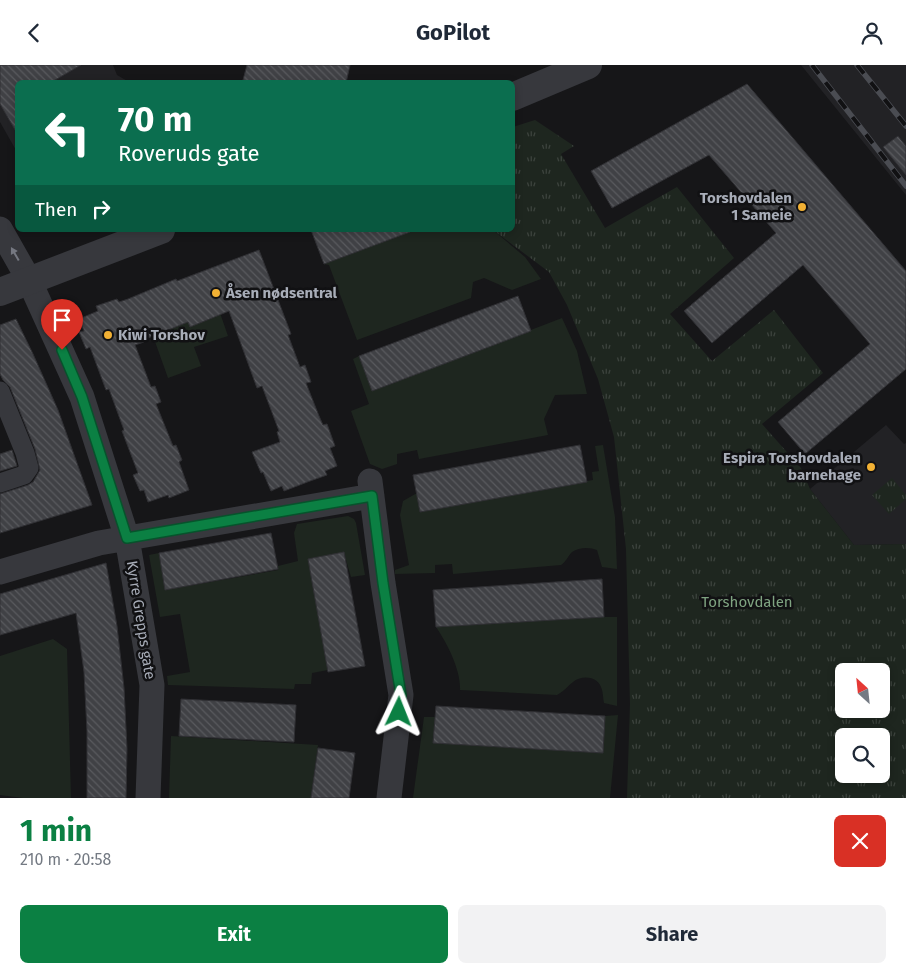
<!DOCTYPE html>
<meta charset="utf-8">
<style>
:root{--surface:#fff;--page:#f2f2f3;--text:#1f2937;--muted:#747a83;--accent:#0b8043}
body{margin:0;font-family:"Fira Sans",sans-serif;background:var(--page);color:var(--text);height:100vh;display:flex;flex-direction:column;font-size:19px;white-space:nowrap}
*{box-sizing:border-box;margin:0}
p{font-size:16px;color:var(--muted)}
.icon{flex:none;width:28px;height:28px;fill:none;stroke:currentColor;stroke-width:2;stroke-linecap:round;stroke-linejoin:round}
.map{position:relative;height:733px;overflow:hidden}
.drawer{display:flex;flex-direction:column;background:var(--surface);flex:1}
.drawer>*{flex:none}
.guide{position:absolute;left:15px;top:15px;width:500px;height:152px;border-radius:8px;box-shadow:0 2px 8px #0003;background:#0b6e4f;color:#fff;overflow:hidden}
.needle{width:32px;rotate:333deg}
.tools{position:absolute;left:835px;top:598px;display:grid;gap:10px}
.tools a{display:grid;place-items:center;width:55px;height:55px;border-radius:8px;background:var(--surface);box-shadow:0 2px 8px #0003;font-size:25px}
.pin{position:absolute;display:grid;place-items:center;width:42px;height:42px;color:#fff;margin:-51px -21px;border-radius:50% 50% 50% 0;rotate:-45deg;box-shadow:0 0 5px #0007}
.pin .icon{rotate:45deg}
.me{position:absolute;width:55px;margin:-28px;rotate:2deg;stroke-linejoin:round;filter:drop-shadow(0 0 4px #0008)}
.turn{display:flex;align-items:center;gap:18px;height:105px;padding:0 20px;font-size:22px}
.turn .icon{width:65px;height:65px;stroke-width:2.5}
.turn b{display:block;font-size:35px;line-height:42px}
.then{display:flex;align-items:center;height:48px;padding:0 20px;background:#0003;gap:10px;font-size:19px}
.round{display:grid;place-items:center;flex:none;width:52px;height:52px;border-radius:8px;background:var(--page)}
.summary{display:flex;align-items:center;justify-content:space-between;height:85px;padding:0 20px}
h1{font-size:30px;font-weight:700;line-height:38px;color:var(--accent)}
.button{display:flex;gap:10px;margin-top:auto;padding:10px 20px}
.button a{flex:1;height:58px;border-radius:8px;background:var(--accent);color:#fff;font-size:20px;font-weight:700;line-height:58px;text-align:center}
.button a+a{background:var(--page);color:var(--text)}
header{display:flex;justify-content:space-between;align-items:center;height:65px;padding:0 20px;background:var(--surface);font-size:22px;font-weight:700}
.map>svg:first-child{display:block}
</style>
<header><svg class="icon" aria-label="back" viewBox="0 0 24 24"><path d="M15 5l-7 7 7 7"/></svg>GoPilot<svg class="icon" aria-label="person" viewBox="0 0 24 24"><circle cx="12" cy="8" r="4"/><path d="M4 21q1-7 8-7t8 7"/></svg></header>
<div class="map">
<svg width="906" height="733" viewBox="0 0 906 733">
<defs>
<pattern id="park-tufts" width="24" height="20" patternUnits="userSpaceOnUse" patternTransform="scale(1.25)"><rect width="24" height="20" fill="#1e261f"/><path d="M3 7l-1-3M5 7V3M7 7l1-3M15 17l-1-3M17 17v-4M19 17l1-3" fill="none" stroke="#3c433d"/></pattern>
<pattern id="building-back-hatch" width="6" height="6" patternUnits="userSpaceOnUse" patternTransform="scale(1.25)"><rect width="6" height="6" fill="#404145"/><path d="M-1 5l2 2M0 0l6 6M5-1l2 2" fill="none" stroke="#595a5e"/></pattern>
</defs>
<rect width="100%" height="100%" fill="#161618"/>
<path fill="#222225" d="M0 0H113L117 10 129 17 18 18 17 87 0 57Z
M801 0H906V130Z
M886 360 904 379 906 378V479L854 480 810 424Z"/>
<path fill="#1e261f" d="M414 165H493L525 192 541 214 512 225 484 213 473 217 471 233 357 275 329 200 324 199Z
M219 245 228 271 194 282 201 301 168 313 153 271Z
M562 253 577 286 587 329 555 330 544 354 548 370 419 394 417 385 397 389V399L382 404 370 399 351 346 369 339 353 294 359 291 372 326Z
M603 380 615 452 617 504 602 502 597 485C590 482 579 482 572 487 568 491 566 497 561 500L453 509 452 499 435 500V508L395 509V505L409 500 400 450 403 436 417 428 420 447 593 415 592 407 599 406 595 381Z
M348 451 354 454 356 458 365 510 351 512 344 488 308 494 328 605 312 608 311 619H295L294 624 168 620 167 611 190 607 180 549 160 552 149 490 159 488 165 525 278 505V501L298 496 294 468 297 459Z
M604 552H617V641L604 638C603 633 603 626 601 622 597 611 581 610 573 617 567 622 564 626 557 630L460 625C461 605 447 578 436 562Z
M53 574 67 584 71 733H23L0 730V591Z
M618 650 610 733H413L424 652H435L434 678 603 688 605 651Z
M171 671 318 680 311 733H169Z"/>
<path fill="url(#park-tufts)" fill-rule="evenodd" d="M535 55 574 81 561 89 605 163 677 122 734 193 670 249 712 296 774 245 823 308 762 359 801 403 810 424 854 480 906 479V733H627L630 639 626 484 614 372 598 314 567 240 549 207 493 165H512L513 62ZM844 606H881V644H844ZM844 671H881V709H844Z
M892 413 906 430V434L889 449 872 430Z"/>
<path fill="url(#building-back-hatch)" stroke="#303034" d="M0 0H81L50 18H18V70L0 39Z
M247 0H350L346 18H254L243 15Z
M747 19 906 206V304L805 389 778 357 870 279 803 200 712 278 684 246 776 168 709 90 612 143 591 106Z
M898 71 906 81V110L883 82Z
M311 165H410V167L324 199Z
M259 185 291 269 288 270 300 302 305 300 311 317 306 318 319 351 323 360 327 359 335 381 330 383 337 401 325 406 327 410 310 416 284 426 282 421 271 426 263 407 261 408 252 387 280 377 277 367 279 366 262 321 257 323 229 246 190 262 188 257 143 275 144 277 135 280 151 322 155 321 161 337 156 339 173 381 176 380 182 395 179 397 189 425 169 433 168 430 148 437 144 425 140 426 133 410 138 408 122 366 124 365 109 324 106 325 90 282 86 284 79 267 84 266 79 254 98 246 96 241 117 234 119 237 128 234 176 214 177 216Z
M518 231 531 266 372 326 359 291Z
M16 254 33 289 58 345 92 440 0 468V429L28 420 33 417 40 405 35 384 10 322 3 315 0 309V260Z
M580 380 587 417 420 447 413 410Z
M12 385 17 401 0 406V389Z
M271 468 278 504 165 525 159 488Z
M344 487 365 601 328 607 308 494Z
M106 498 117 561 124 623 127 684 126 733H87V666L84 607 76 548 0 570V529Z
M602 514 604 552 436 562 433 525Z
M181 634 296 640 294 677 179 671Z
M436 641 605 651 603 688 433 678Z
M318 683 355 688 349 733H311Z"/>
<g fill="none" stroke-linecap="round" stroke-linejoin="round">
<path stroke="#37383d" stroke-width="19" d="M0 326 25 388 29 403 24 410 0 418"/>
<path stroke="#37383d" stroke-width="25" d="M0 164 29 215 82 332 127 473 152 620 148 733
M370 416 383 518 401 630 389 733
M0 507 99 478 372 431"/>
<path stroke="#37383d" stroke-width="28" d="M512 32 588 0
M0 227 161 165"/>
<g stroke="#4a4c52" stroke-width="5.5">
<path id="rail" d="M812 0 906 121
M857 0 906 61"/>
</g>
<use href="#rail" stroke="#111113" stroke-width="4" stroke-dasharray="11" stroke-linecap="butt"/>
</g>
<defs><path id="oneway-solid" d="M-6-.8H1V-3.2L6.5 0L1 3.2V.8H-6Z" transform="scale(1.25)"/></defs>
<use fill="#757881" href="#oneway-solid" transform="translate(15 189) rotate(-120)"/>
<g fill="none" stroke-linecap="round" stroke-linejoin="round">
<g stroke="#07532c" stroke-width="12">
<path id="route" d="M62 285 82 332 127 473 372 431 383 518 401 630 399 647"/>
</g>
<use href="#route" stroke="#0b8043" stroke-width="9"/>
</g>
<g fill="#f2b134" stroke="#111113" stroke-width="2">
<circle cx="802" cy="142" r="5"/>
<circle cx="216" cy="228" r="5"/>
<circle cx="108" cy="270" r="5"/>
<circle cx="871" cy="402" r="5"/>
</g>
<g text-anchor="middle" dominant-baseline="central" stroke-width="5" stroke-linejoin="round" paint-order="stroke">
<g font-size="15" font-weight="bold" fill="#a8adb8" stroke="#111113" text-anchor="end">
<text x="792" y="133">Torshovdalen<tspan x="792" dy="17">1 Sameie</tspan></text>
<text x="226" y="228" text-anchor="start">Åsen nødsentral</text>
<text x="118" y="270" text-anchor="start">Kiwi Torshov</text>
<text x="861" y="393">Espira Torshovdalen<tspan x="861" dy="17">barnehage</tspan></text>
</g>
<g font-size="15" fill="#7fa381" stroke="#111113">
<text x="747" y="537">Torshovdalen</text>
</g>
<g font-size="15" fill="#a8adb8" stroke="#111113">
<text transform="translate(141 555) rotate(81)">Kyrre Grepps gate</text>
</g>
</g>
</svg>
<div class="tools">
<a><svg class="needle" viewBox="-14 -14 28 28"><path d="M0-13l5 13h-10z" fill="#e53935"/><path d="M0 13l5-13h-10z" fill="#747a83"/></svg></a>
<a><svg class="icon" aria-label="search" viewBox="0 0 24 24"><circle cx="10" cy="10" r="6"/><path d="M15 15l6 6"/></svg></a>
</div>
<div class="pin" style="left:62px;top:285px;background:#d93025"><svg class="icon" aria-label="arrive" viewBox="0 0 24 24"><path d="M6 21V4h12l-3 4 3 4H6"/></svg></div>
<svg class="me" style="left:399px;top:647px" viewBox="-20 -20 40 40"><path d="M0-17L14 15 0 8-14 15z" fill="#0b8043" stroke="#fff" stroke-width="4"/></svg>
<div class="guide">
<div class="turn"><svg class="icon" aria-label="left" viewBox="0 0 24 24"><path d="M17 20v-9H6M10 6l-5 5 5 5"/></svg><div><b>70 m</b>Roveruds gate</div></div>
<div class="then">Then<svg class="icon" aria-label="right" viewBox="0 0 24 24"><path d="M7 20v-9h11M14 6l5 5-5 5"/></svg></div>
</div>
</div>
<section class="drawer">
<div class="summary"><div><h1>1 min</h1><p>210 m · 20:58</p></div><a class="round" style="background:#d93025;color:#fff"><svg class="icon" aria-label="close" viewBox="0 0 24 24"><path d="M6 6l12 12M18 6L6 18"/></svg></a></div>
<div class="button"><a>Exit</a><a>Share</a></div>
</section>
